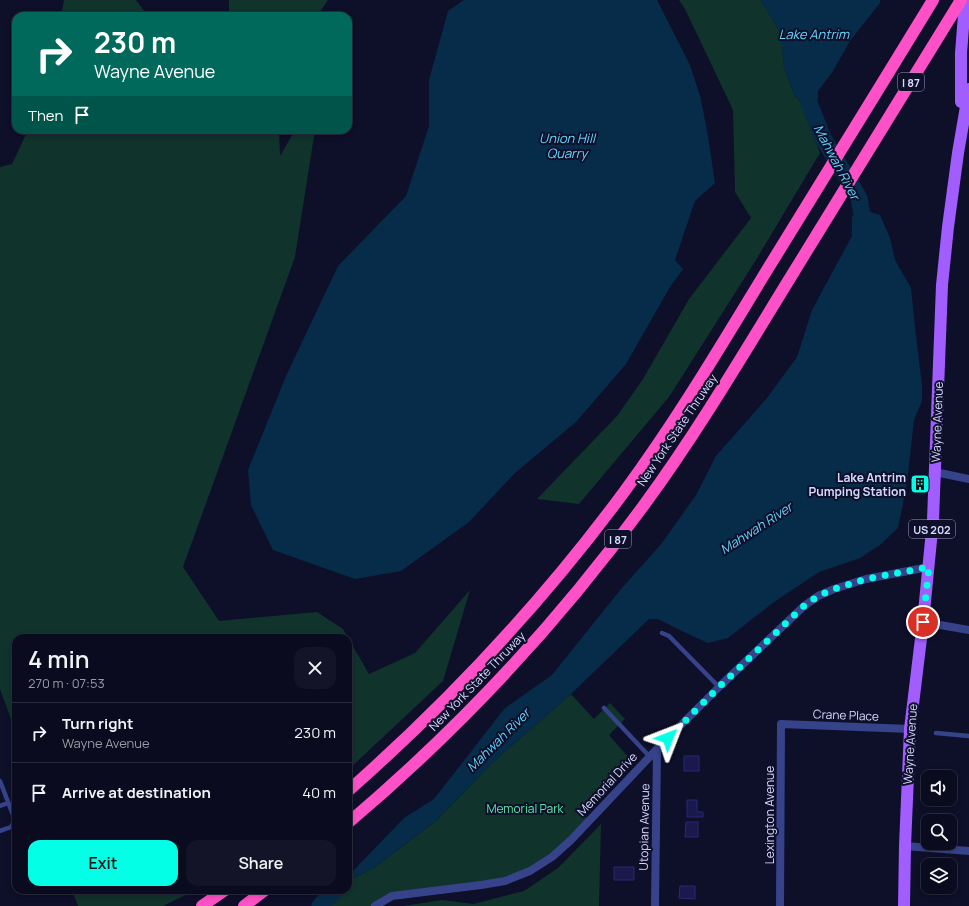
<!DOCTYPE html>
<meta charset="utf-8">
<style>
:root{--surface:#0a0b1f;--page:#131428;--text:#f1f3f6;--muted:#999ba4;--line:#2a2b3d;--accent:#02ffe6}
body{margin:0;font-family:Manrope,sans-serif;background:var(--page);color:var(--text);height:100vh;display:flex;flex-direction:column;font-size:15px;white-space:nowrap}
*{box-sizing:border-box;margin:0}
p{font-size:13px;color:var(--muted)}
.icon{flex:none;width:22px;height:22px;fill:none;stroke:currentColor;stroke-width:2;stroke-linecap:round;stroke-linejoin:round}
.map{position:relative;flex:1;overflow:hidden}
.sheet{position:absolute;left:12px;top:634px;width:340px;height:260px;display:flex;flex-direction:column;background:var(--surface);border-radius:12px;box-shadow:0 2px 6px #0003,0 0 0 1px var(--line)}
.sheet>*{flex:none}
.hud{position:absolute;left:12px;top:12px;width:340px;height:122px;border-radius:12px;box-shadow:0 2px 6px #0003,0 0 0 1px var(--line);background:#00695c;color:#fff;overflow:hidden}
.controls{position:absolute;left:921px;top:770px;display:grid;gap:8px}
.controls a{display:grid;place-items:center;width:36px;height:36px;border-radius:8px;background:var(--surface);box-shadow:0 2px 6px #0003,0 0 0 1px var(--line);font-size:20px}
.pin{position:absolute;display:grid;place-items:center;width:34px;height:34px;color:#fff;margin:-17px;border:2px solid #fff;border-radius:50%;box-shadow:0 1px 4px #0007}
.me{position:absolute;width:44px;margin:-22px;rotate:45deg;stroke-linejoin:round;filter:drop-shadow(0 0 3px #0008)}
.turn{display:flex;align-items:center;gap:14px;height:84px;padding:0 16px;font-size:18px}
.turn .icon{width:52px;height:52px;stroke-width:2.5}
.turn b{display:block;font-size:28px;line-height:34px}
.then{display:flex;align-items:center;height:38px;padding:0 16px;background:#0003;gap:8px;font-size:15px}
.round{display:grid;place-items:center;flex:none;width:42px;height:42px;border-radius:12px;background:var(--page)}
.summary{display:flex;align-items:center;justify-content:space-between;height:68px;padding:0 16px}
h1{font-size:24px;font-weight:600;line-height:30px}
.primary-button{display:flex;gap:8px;margin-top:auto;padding:8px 16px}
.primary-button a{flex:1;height:46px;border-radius:12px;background:var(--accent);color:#111;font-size:16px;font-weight:600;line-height:46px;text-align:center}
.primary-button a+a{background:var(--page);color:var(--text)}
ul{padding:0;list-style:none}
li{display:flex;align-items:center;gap:12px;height:60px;padding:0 16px;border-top:1px solid var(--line)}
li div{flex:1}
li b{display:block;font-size:15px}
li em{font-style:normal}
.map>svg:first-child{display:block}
</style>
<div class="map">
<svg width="969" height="906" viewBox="0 0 969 906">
<rect width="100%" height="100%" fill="#0e0f29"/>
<path fill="#10332b" d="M64 0H136L148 16H61Z
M229 0H328L317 16H229Z
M679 0H761L781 34 784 67 794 94 803 106 820 153 756 260 669 397 579 504 537 499 617 416 643 379 689 299 751 218 735 192 733 110 685 9Z
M28 130H190L196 135 198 130H279L280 156 295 130H315L295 257 183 567 219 621 317 612 343 629 369 674 415 653 470 590 443 681 348 770V638H16V733L0 689V167L12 164Z
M571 694 594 719 610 703 625 719 609 735 631 760 580 809 589 821 552 857 505 881 392 896 375 906H320L335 890H348V881L375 867 437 820 492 763Z
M601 824 599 906H403L442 900 473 904 524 891 558 868Z
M72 890H196L163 906H78Z"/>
<path fill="#062c49" d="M464 0H657L690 65 701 99 708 136 715 183 695 201 675 260 683 269 670 287 626 364 576 422 515 473 469 522 401 571 355 579 273 550 251 505 248 470 286 376 338 266 406 196 429 126V80L448 11Z
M761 0H880V3L850 41 833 71 809 103 803 106 794 94 784 67 781 34Z
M860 209 880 215 890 238 895 260 911 288 915 327 922 385V401L914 420 907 483 898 528 880 545 860 558 819 572 774 602 728 638 708 643 684 632 658 619H649L571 694 492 763 437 820 375 867 348 881V876L404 818 434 799 505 708 552 675 621 589 662 543 696 495 716 456 767 398 797 357 812 310 852 236V217Z"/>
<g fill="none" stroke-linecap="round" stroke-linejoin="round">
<path stroke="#062c49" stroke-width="17" d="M810 81 809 103 823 138 859 198 865 231
M320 906 335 890"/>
</g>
<path fill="#19194b" stroke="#292979" d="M915.5 484a4.5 4.5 0 1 1 9 0a4.5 4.5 0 1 1-9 0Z
M684 756H699V771H684Z
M687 800H697V812H703V817H687Z
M686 822H698V837H685Z
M614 867H634V880H614Z
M680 886H695V899L679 898Z"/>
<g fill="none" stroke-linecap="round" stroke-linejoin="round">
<path stroke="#36438b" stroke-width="4.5" d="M662 633 669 636 719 687
M604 708 650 757
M936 733 969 736
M0 781 15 820 11 827 0 831
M0 806 8 803"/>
<path stroke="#36438b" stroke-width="8" d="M935 472 969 479
M923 622 969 630
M905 846 969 851
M375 906 392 896 481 885 505 881 530 871 552 857 571 840 657 749 719 687 804 606 818 596 834 589 866 579 929 567
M655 906 657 749
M780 906 781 724 910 729"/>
<path stroke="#a25dff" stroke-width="12" d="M961 102V53L964 15 967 0
M904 906 905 846 910 729 923 622 933 520 942 285 948 227 958 153 969 89"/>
<path stroke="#ff51c7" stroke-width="12" d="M348 791C451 700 542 603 624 492 675 423 719 349 764 275 820 184 877 92 933 0
M348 823C459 729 559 622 644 505 696 434 741 358 787 283 845 189 903 94 961 0
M202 906 225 890
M244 906 265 890"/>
</g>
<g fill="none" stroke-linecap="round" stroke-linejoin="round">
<path stroke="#02ffe6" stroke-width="7" stroke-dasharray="0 12.6" d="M668 738 719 687 804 606 818 596 834 589 866 579 929 567 923 622"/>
</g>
<defs>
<g id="building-square" transform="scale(1)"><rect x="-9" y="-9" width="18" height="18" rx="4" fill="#02ffe6" stroke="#0e0f29"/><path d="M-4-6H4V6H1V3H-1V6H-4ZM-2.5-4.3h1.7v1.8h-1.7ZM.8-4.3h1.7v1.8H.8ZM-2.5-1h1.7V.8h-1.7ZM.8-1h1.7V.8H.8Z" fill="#111"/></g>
</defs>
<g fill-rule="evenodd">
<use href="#building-square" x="920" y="484"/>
</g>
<g text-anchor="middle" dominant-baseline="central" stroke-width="4" stroke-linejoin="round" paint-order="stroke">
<g fill="#0e0f29" stroke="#9a9cbf" stroke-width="1">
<rect x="898" y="73" width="26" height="18" rx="3"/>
<rect x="909" y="520" width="46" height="18" rx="3"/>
<rect x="605" y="530" width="26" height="18" rx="3"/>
</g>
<g font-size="11" font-weight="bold" fill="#d6d9ff">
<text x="911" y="82">I 87</text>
<text x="932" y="529">US 202</text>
<text x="618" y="539">I 87</text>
</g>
<g font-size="12" fill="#d6d9ff" stroke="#0e0f29">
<text transform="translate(937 422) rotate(-88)">Wayne Avenue</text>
<text transform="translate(677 430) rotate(-56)">New York State Thruway</text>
<text transform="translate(477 681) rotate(-46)">New York State Thruway</text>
<text transform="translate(846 715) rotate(2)">Crane Place</text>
<text transform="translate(910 744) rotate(-86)">Wayne Avenue</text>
<text transform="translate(607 784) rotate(-47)">Memorial Drive</text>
<text transform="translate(769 815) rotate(-90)">Lexington Avenue</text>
<text transform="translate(644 827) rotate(-89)">Utopian Avenue</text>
</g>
<g font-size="12" font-weight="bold" fill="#d6d9ff" stroke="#0e0f29" text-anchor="end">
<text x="906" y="477">Lake Antrim<tspan x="906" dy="14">Pumping Station</tspan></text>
</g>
<g font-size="12" fill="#58e9a8" stroke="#0e0f29">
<text x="525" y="808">Memorial Park</text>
</g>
<g font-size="13" font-style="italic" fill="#64d6ff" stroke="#0e0f29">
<text x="814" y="34">Lake Antrim</text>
<text x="567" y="138">Union Hill<tspan x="567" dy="15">Quarry</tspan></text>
<text transform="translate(837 162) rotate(62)">Mahwah River</text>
<text transform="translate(756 528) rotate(-33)">Mahwah River</text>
<text transform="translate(498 740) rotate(-45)">Mahwah River</text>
</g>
</g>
</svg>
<div class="controls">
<a><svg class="icon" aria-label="sound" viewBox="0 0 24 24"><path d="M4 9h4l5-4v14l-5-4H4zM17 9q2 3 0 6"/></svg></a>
<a><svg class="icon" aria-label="search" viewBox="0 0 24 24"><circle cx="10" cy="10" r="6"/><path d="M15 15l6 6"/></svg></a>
<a><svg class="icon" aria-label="layers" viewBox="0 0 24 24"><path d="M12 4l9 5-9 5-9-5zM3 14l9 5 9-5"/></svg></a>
</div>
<div class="pin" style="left:923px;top:622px;background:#d93025"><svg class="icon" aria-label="arrive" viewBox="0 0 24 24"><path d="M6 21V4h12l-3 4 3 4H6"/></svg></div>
<svg class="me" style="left:668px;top:738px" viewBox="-20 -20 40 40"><path d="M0-17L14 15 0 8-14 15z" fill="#02ffe6" stroke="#fff" stroke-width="4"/></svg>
<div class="hud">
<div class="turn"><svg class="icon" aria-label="right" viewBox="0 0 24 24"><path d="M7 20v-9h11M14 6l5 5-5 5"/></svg><div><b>230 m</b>Wayne Avenue</div></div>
<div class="then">Then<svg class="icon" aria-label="arrive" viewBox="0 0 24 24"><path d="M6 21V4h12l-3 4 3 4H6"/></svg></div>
</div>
<section class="sheet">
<div class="summary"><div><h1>4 min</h1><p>270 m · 07:53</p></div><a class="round"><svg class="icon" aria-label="close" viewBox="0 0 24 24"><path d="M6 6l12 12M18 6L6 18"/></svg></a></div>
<ul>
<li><svg class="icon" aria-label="right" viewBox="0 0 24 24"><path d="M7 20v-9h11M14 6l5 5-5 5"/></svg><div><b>Turn right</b><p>Wayne Avenue</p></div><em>230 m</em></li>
<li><svg class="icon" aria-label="arrive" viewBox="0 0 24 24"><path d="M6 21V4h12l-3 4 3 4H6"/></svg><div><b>Arrive at destination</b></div><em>40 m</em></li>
</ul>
<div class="primary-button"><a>Exit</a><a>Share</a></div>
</section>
</div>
